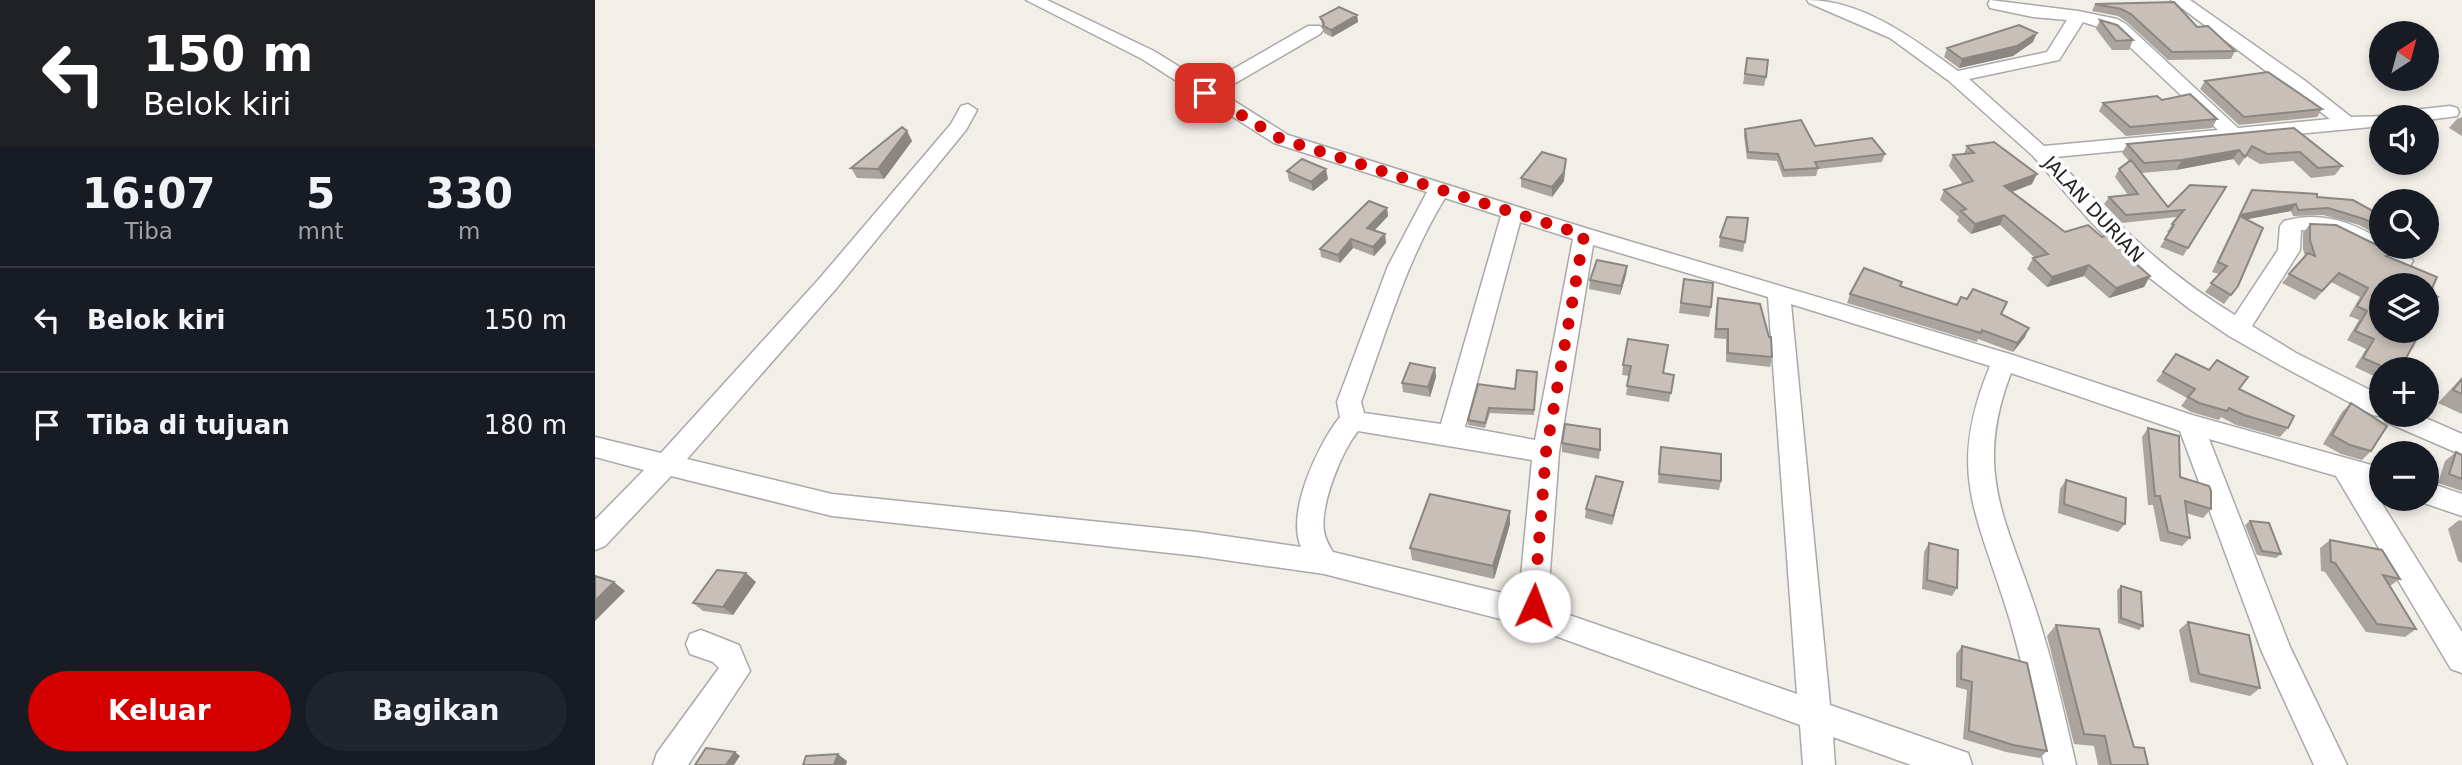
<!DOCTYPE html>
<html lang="id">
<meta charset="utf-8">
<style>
:root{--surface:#171b24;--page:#20242c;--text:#f1f3f6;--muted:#9ea1a6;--line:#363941;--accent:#d40000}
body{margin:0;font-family:"DejaVu Sans",sans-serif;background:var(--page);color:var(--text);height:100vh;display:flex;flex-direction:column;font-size:26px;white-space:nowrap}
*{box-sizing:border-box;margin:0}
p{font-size:23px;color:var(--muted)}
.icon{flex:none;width:38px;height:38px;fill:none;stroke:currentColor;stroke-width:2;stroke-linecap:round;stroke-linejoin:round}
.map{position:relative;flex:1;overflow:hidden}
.sheet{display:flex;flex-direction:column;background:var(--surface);width:595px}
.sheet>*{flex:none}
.top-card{background:#202124;color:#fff;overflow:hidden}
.needle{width:46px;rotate:36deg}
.buttons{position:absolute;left:1774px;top:21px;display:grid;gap:14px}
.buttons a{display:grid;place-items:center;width:70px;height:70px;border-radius:50%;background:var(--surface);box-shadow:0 4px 10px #0003;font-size:35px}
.pin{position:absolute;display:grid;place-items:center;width:60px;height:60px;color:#fff;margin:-30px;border-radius:14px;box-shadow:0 4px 10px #0006}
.me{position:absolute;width:77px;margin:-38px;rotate:2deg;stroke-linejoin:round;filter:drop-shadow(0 0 5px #0008)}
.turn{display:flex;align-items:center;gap:24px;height:147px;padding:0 28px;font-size:32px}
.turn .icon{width:91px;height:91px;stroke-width:2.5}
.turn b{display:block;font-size:49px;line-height:60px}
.eta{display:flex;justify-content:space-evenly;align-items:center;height:119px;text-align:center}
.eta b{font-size:42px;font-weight:800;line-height:49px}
.cta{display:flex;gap:14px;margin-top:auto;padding:14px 28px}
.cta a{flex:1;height:80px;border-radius:42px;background:var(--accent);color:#fff;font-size:28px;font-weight:800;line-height:80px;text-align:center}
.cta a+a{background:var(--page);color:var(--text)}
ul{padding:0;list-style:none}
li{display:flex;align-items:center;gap:21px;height:105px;padding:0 28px;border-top:2px solid var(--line)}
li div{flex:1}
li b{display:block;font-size:26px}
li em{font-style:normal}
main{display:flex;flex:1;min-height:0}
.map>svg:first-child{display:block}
</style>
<main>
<section class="sheet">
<div class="top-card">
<div class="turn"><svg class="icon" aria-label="left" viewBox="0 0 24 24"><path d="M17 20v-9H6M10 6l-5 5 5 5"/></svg><div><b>150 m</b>Belok kiri</div></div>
</div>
<div class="eta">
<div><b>16:07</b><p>Tiba</p></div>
<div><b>5</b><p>mnt</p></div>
<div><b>330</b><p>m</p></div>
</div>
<ul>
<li><svg class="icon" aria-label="left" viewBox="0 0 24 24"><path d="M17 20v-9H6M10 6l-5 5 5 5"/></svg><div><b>Belok kiri</b></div><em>150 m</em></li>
<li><svg class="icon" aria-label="arrive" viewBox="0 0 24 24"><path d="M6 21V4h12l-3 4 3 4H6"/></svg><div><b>Tiba di tujuan</b></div><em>180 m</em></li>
</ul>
<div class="cta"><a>Keluar</a><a>Bagikan</a></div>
</section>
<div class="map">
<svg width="1867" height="765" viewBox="0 0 1867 765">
<rect width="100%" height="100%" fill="#f2efe9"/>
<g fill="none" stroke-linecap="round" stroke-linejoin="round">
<g stroke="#a9a9a9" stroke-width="3">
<path id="minor" d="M431 0H452L559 51 612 84 713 26H725L728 30 725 34 625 92 693 135 997 230 1418 355 1597 415 1787 468V490L1776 486 1867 632V673L1856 669 1741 476 1614 439 1695 647 1752 765H1719L1667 652 1585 431 1416 373C1376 476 1415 525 1444 620 1459 667 1470 717 1481 765H1449C1438 715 1428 663 1413 614 1382 513 1351 472 1395 366L1196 304 1235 705 1373 753 1377 765H1316L1238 737 1240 765H1208L1205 725 933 626 729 574 602 556 237 516 76 476 10 546 0 550V520L49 470 0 457V437L66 453 224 279 356 124 366 106 373 104 382 110 371 130 240 290 92 459 237 494 602 532 706 547C691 513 723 444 745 417L742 402 793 266 832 192 679 143 547 59ZM850 198 906 216 846 424 769 413 766 402C791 333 811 261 850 198ZM925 222 978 239 940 440 870 427ZM998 245 1173 297 1202 694 954 608 953 598 964 452ZM763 431 937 460 924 597 738 552C734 545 730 539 729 531 725 505 746 452 763 431Z
M1212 0C1268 0 1319 39 1363 71L1452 52 1472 20 1438 17 1395 8 1393 4 1395 0 1483 11 1522 19 1531 24 1643 128 1735 119 1576 0H1595L1709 80 1756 117 1794 116 1787 117V126L1460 157C1516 218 1568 272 1640 315L1683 250 1685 226 1689 221C1725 211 1754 221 1787 240V247C1799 247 1811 250 1818 261L1815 266 1807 268 1734 232 1706 230 1705 250 1657 326 1701 353 1787 396V415H1824L1867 434V455L1791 422 1789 417 1778 415 1685 365 1634 336 1596 310 1542 268 1496 222 1438 156 1354 81 1295 38 1214 3ZM1488 22 1519 32 1623 130 1449 146 1374 79 1464 60Z
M1855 106 1862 108 1864 112 1862 116 1832 120V117H1800L1809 111Z
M1832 482 1867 494V516L1823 501 1821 499H1832Z
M106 630 144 645 155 671 93 765H58L62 753 124 668 118 662 95 654 91 644 95 634Z"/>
</g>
<use href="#minor" fill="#fff" fill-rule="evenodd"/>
</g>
<path fill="#aba49e" d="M1500 4 1602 27 1640 51 1636 59 1573 60 1532 22 1523 16 1497 11Z
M762 15 763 22 737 37 729 33 725 17Z
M1505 20 1538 40 1534 50H1517L1501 29Z
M1438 42 1418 56 1364 68 1349 57 1352 48Z
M1152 58 1171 77 1169 86 1148 84Z
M1610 81 1727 109 1722 117 1644 125 1605 89Z
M1508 103 1622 119 1617 128 1531 136 1504 111Z
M1867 117V136L1854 128 1862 119Z
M1699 128 1747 166 1740 175 1716 178 1698 161 1665 164 1651 156 1644 166 1638 159 1581 170 1546 173 1573 207 1631 187 1588 256 1565 247 1574 233 1572 232 1582 217 1527 223 1509 204 1514 197 1533 195 1520 177 1524 169 1534 161 1527 153 1532 144Z
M1150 129 1220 146 1290 154 1287 162 1223 169 1221 176 1188 177 1182 161 1152 159 1149 136Z
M312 131 317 141 289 179 262 178 256 168Z
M1372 146 1437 184 1417 192 1470 232 1507 237 1538 252 1534 258 1555 276 1549 287 1514 298 1489 276 1452 287 1432 269 1438 258H1440L1405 225 1376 234 1362 221 1364 217 1345 200 1349 190 1368 184 1354 166 1358 155 1369 154Z
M970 168 969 181 957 197 926 187V178Z
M692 171 733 179 718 191 694 181Z
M1657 190 1722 197 1787 216V237L1764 225 1728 215 1698 216 1696 211 1652 219 1643 286 1629 304 1610 292 1624 274 1617 272 1653 197Z
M792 208 793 216 780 230 790 234 791 243 779 256 758 248 745 263 726 257 725 249Z
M1715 224 1794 257 1835 293 1805 369H1787V380L1760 367 1771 349 1752 340 1764 320 1754 316 1765 297 1736 282 1720 300 1687 283 1710 256 1708 249V233Z
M1125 237 1150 242 1148 252 1124 247Z
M1798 247H1818L1812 251Z
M1032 266 1031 275 1025 295 994 289 995 280Z
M1089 279 1116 307 1114 317 1084 313Z
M1306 286 1362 305 1406 314 1430 337 1418 352 1383 339 1382 342 1252 303 1255 294Z
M1123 298 1177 357 1175 367 1131 362V339L1119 338 1121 307Z
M1581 354 1644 389 1693 428 1685 437 1641 425 1626 417 1624 420 1596 412 1586 406 1592 398 1561 381Z
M1028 365 1079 375 1074 402 1031 395 1034 376 1027 375Z
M840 368 841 377 835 397 808 392 807 383Z
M942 372 939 415 895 413 890 428 873 425V420L920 389Z
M1867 377V414L1843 403Z
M1756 403 1776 451 1767 460 1746 454 1728 444 1747 412Z
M1553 428 1585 477 1616 509 1608 518 1591 513 1595 538 1587 546 1565 541 1558 505H1553L1547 437Z
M967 443 1005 450 1004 459 967 452Z
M1066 447 1126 481 1124 490 1063 483Z
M1861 452 1867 455V491L1843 483 1850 461Z
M1471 480 1530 524 1523 532 1463 513 1465 489Z
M1028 482 1026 491 1017 525 990 518 991 509Z
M915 511V524L899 579 817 560 815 548Z
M1864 520 1867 521V563L1863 561 1853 529Z
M1655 521 1686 554 1681 558 1662 555 1650 525Z
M1735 540 1805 579 1795 586 1821 629 1810 637 1771 632 1730 572 1726 571 1725 548Z
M1334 543 1362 588 1357 596 1327 589 1329 552Z
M161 582 138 615 108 611 98 603Z
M1526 586 1548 626 1544 630 1523 623 1522 590Z
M1593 622 1665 688 1655 696 1595 682 1584 630Z
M1461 625 1539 747 1553 765H1503L1499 746 1479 744 1452 636Z
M1367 646 1452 751 1445 758 1411 752 1368 739 1372 690 1361 687V654Z"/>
<path fill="#8b8681" d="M762 15 763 22 737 37 736 30Z
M1442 33 1438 42 1418 56 1364 68 1367 59Z
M312 131 317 141 289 179 283 169Z
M1644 150 1638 159 1581 170 1587 160Z
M971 159 969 181 957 197V187Z
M731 169 733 179 718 191 716 182Z
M1442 174 1437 184 1404 197 1409 186Z
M1701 204 1696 211 1643 221 1645 216 1641 221 1645 215Z
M792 208 793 216 774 236 772 228Z
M1409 215 1405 225 1376 234 1380 224Z
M790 234 791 243 779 256 778 247Z
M756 239 758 248 745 263 743 255Z
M1494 265 1489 276 1452 287 1457 277Z
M1032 266 1031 275 1025 295 1026 286Z
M1555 276 1549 287 1514 298 1521 288Z
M1434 328 1430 337 1418 352 1422 343Z
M840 368 841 377 835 397 833 387Z
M1028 482 1026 491 1017 525 1018 516Z
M915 511V524L899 579 898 566Z
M151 573 161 582 138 615 128 607Z
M19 582 30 591 0 621V601Z
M140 752 145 756 139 765H131Z
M243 754 252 761 251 765H239Z"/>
<path fill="#c7bfb8" stroke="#8b8681" stroke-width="2" d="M1579 2 1602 27 1613 26 1640 51 1577 52 1536 14 1526 9 1500 4Z
M744 7 762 15 736 30 728 26 729 23 725 17Z
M1505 20 1522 25 1538 40 1521 41Z
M1424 25 1442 33 1422 46 1367 59 1352 48Z
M1152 58 1173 60 1171 77 1150 74Z
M1673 72 1727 109 1649 117 1610 81Z
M1595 94 1622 119 1535 127 1508 103 1562 96 1567 100Z
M1206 120 1220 146 1277 138 1290 154 1220 162 1223 168 1189 170 1183 154 1153 152 1150 129Z
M307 127 312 131 283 169 256 168Z
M1699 128 1747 166 1723 168 1705 152 1672 154 1657 146 1650 157 1644 150 1587 160 1549 163 1532 144Z
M1399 142 1442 174 1409 186 1470 232 1493 225 1507 237 1517 234 1538 252 1530 254 1555 276 1521 288 1494 265 1457 277 1438 258 1453 254 1409 215 1380 224 1366 211 1371 209 1349 190 1378 181 1358 155 1379 153 1372 146Z
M947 152 971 159 969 172 957 187 926 178Z
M707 159 731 169 716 182 692 171Z
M1536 160 1573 207 1595 185 1631 187 1593 248 1570 239 1579 225 1577 224 1589 210 1531 215 1514 197 1543 194 1524 169Z
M1657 190 1722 194V197L1758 200 1787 216V227L1769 219 1733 208 1703 210 1701 204 1645 215Z
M774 201 792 208 772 228 790 234 778 247 756 239 743 255 725 249Z
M1645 216 1668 228 1643 286 1636 295 1616 283 1632 266 1623 262Z
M1132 217 1153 218 1150 242 1125 237Z
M1715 224 1741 225 1798 253 1791 256 1842 277 1835 293 1843 297 1832 313V285H1787V331H1821L1816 338 1821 340 1805 369H1793L1768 358 1779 339 1760 331 1772 311 1762 306 1773 288 1744 273 1727 291 1694 274 1713 253 1720 256 1715 240Z
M1002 260 1032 266 1026 286 995 280Z
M1269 268 1307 282 1305 286 1362 305 1366 297 1372 299 1378 289 1412 302 1406 314 1434 328 1422 343 1387 330 1386 333 1255 294Z
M1089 279 1118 283 1116 307 1086 303Z
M1123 298 1165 304 1174 337H1176L1177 357 1133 353V329H1121Z
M1033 339 1073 345 1068 373 1079 375 1076 393 1032 386 1036 366 1028 365Z
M1581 354 1614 370 1622 360 1653 377 1644 389 1699 416 1693 428 1649 415 1634 408 1632 411 1604 403 1593 397 1600 389 1568 372Z
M815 363 840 368 833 387 807 383Z
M922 370 942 372 939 410 894 408 890 423 873 420 883 384 920 389Z
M1867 379V394L1858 390Z
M1756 403 1792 426 1776 451 1755 445 1737 435Z
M970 424 1005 429V450L967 443Z
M1553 428 1584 436 1585 477 1614 486 1616 491V509L1590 501 1595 538 1573 532 1565 496H1560Z
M1066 447 1126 454V481L1064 474Z
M1861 452 1867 455V479L1854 474Z
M1001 476 1028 482 1018 516 991 509Z
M1471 480 1531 498 1530 524 1469 504Z
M835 494 915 511 898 566 815 548Z
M1655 521 1674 523 1686 554 1667 551Z
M1735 540 1787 550 1805 579 1788 575 1821 629 1782 624 1740 563 1736 562Z
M1334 543 1363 550 1362 588 1332 580Z
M122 570 151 573 128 607 98 603Z
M0 576 19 582 0 601Z
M1526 586 1546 592 1548 626 1526 618Z
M1593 622 1654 635 1665 688 1604 674Z
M1461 625 1504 629 1539 747 1549 748 1553 765H1516L1510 736 1489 734Z
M1367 646 1432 663 1452 751 1418 745 1374 731 1377 682 1366 679Z
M111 748 140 752 131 765H100Z
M243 754 239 765H208L211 756Z"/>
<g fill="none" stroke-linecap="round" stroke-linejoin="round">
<path stroke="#d40000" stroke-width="12" stroke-dasharray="0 21.6" d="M610 93 686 139 989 235 951 452 939 606"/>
</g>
<g text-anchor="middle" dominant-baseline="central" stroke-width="7" stroke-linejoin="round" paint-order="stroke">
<g font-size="19" fill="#222" stroke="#fff">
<text transform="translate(1499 209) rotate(47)">JALAN DURIAN</text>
</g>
</g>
</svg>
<div class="buttons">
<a><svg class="needle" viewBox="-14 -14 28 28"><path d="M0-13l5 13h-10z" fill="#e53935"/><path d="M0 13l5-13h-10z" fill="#9ea1a6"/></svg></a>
<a><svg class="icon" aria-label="sound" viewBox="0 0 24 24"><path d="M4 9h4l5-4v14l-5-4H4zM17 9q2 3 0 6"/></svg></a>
<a><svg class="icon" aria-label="search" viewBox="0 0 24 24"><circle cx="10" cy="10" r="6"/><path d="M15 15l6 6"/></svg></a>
<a><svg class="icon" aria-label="layers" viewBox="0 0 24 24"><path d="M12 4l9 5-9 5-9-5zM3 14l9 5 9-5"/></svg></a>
<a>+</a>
<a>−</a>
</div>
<div class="pin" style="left:610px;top:93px;background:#d93025"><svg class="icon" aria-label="arrive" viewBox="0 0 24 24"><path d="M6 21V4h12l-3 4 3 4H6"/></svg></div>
<svg class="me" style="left:939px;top:606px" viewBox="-20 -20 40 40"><circle r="19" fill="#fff"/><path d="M0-13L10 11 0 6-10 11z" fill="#d40000"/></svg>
</div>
</main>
